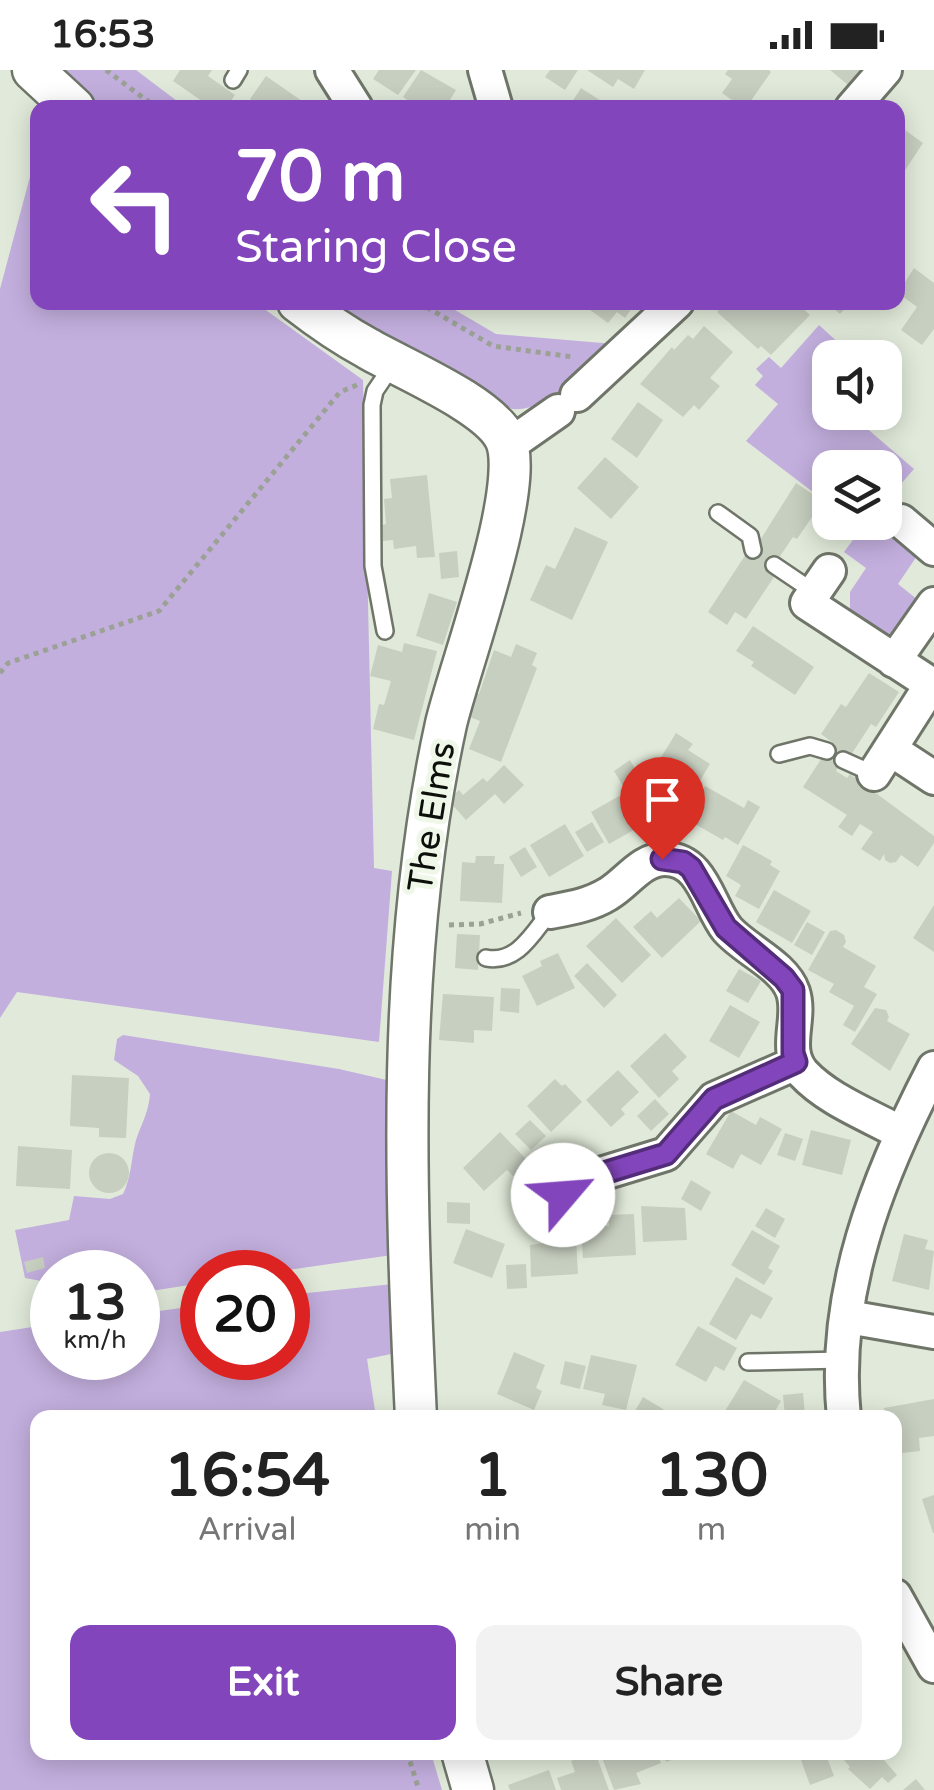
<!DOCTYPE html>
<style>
:root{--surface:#fff;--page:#f2f2f2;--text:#222;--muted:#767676;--accent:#8245bb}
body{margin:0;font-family:"Varela Round",sans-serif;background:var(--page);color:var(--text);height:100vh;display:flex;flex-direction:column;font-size:38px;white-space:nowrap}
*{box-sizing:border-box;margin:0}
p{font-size:32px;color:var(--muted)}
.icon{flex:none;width:55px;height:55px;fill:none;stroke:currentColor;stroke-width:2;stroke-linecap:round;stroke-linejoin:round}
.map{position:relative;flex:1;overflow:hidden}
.sheet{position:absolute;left:30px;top:1340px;width:872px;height:350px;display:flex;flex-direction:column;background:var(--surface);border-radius:20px;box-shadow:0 5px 25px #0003}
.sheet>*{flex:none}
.guide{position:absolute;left:30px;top:30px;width:875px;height:210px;border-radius:20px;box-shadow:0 5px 25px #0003;background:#8245bb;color:#fff;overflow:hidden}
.fabs{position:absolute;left:812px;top:270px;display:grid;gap:20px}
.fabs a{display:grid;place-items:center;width:90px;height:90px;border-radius:20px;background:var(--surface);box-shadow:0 5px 25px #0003;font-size:50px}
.speed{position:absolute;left:30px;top:1180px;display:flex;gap:20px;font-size:50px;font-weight:700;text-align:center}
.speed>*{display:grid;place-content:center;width:130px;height:130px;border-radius:50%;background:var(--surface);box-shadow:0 5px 25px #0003;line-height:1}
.speed small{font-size:25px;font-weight:400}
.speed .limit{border:15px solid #d22;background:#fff;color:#111}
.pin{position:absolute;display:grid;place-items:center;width:85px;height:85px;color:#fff;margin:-102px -42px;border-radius:50% 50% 50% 0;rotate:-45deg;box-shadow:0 0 10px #0007}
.pin .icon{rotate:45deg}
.me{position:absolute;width:110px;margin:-55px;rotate:63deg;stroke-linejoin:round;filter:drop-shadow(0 0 8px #0008)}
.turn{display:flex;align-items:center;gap:35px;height:210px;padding:0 40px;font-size:45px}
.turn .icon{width:130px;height:130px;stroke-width:2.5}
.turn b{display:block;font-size:70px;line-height:85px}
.eta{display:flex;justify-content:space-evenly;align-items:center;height:170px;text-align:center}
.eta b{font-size:60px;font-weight:700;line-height:70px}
.action{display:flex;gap:20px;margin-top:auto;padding:20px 40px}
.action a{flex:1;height:115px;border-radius:20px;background:var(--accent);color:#fff;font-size:40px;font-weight:700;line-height:115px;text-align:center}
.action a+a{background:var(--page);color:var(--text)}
.status{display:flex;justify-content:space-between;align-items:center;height:70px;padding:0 50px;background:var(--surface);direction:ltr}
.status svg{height:28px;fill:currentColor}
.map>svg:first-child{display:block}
</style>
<div class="status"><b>16:53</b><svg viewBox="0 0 49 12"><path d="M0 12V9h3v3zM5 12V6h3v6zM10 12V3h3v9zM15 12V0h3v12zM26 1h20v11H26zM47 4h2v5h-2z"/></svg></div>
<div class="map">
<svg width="934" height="1720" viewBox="0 0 934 1720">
<rect width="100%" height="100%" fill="#e1eada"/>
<path fill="#c3afde" d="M58 0H136L185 37H100Z
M37 56 38 232 256 233 363 310 374 798 392 801 379 972 17 922 0 948V219L31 103Z
M331 233H443L496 264 614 274C586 298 551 342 512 339L371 262Z
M819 255 854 287 830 288V342L849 343 914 399 885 432V398H830V435L746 371 778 334 755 315 763 306 756 299 769 287 781 298Z
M885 452 919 483 898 514 918 530 896 562 884 567 850 544V522L866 498 844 482 861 459 853 453Z
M123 965 339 999 391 1011 392 1185 274 1202H202V1213L138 1223V1202H52V1213L25 1208 15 1160 69 1150 74 1126 110 1129 123 1124C131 1108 131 1091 135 1074 140 1055 148 1046 150 1024L138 1006 114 990 117 969Z
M393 1214 396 1283 367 1289 376 1347 38 1348V1682L431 1683 442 1720H0V1262L52 1254V1288H138V1244L202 1235V1288H288V1225Z"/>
<path fill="#c7cfc0" d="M180 0H212L208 6 235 25 226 38H212L173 11Z
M379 0H416L398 25 373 9Z
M421 0 456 20 445 38H419L403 27Z
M550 0H578L565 20 545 7Z
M587 0H645L634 19 618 9 613 17Z
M728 0H769L771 2 746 38H743L722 23 732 9 725 4Z
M830 0H861L848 15Z
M266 6 312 38H263L250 29Z
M581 18 606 34 604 38H568Z
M898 55 923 73 898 111Z
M914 198 934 213V259L922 275 901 260 917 237 898 223Z
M579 232H636L625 248 617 242 608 253Z
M726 232H796L810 245 771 285 761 276 758 279 717 242Z
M832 232H851L840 244 830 235Z
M704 256 733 282 710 308 720 316 699 340 694 335 683 347 640 314 672 277 674 280 688 265 693 269Z
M638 332 663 350 637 388 611 369Z
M605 387 639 417 611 449 577 418Z
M427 405 435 487 417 488 416 476 394 479 393 470 383 471 382 455 386 454 384 429 392 428 390 409Z
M796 413 823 431 797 469 793 467 774 495 778 501 746 549 735 542 727 555 708 542 748 481 752 483Z
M575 457 608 472 572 550 530 530 546 495 555 499Z
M457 481 459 507 441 509 439 483Z
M429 523 457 532 443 575 416 566Z
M753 556 814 597 795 625 751 596 754 592 736 581Z
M404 573 437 581 414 670 373 659 379 634 384 635 391 611 370 606 378 575 402 582Z
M516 574 537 583 532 595 537 598 501 692 469 679 480 651 460 643 469 620 479 624 494 580 511 587Z
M869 603 899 622 876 657 871 654 851 685 848 683 836 701 847 708 850 704 934 766V773L918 797 901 785 896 792 890 793 885 790 884 784 880 791 861 779 873 762 860 754 852 766 838 757 847 745 803 717 832 672 821 664 841 634 846 637Z
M676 663 693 674 688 680 710 694 686 734 663 720 668 712 652 702Z
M630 690 642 711 626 721 614 701Z
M504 695 524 715 504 734 495 724 466 750 448 730 459 720 463 725 483 708 487 712Z
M705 716 744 738 748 730 760 737 738 775 725 767 723 770 686 749Z
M628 721 646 753 609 774 591 742Z
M592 752 604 772 587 782 575 762Z
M565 754 584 786 549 807 530 775Z
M743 775 772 791 770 795 780 801 759 839 735 826 741 815 726 806Z
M525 777 537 797 521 807 509 787Z
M476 786H495L494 794H504L502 833 460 831 462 792 475 793Z
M774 820 811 841 792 873 756 852Z
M679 828 701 851 662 888 633 857 651 841 657 848Z
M934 835V882L913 868Z
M616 848 651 885 622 913 586 876Z
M807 852 825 862 812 885 794 875Z
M836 860 844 865 846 872 843 877 876 896 864 917 877 924 855 962 843 955 854 936 829 922 834 914 808 900 830 861Z
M457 864 480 865 478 900 455 898Z
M558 883 575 918 537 936 522 906 542 896 540 891Z
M587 893 617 925 604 938 574 906Z
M739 899 761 911 748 933 726 921Z
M501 918 520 919 519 943 500 941Z
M443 924 494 927 492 961 474 960V973L439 970Z
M730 935 760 952 739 988 709 971Z
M875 938 886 940 889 947 887 951 910 964 890 1001 851 974Z
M665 963 687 987 672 1001 679 1009 659 1028 630 996Z
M618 1000 639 1022 621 1039 625 1044 611 1057 586 1030Z
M72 1005 129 1008 126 1068 99 1067V1058L70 1056Z
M555 1009 562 1016 565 1014 582 1032 551 1062 527 1036Z
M655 1029 669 1044 651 1061 637 1046Z
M731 1041 756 1055 760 1047 782 1059 761 1095 741 1084 733 1099 706 1084Z
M530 1050 546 1066 531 1080 515 1064Z
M811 1060 851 1070 842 1105 802 1095Z
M500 1062 529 1092 513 1106 507 1100 484 1121 463 1098Z
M785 1063 803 1069 795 1091 777 1085Z
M18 1076 72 1080 70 1119 16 1116Z
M89 1103a20 20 0 1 1 40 0a20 20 0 1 1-40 0Z
M691 1110 711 1122 701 1141 681 1129Z
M447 1132 470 1133V1154L447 1153Z
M641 1136 685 1138 687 1170 643 1172Z
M766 1138 785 1149 775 1168 755 1156Z
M634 1144 636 1185 583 1188 581 1157 609 1156 608 1145Z
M466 1159 505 1174 492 1208 453 1193Z
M752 1160 780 1176 768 1198 773 1201 764 1215 731 1195Z
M904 1164 928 1170 925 1179 934 1181 929 1220 892 1211Z
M576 1168 578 1204 531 1207 530 1175Z
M43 1187 45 1198 27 1203 24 1192Z
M526 1194 527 1218 507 1219 506 1195Z
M736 1207 773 1228 761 1249 751 1244 736 1270 709 1254Z
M698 1256 737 1278 724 1301 715 1296 706 1312 675 1295Z
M514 1282 545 1295 536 1318 542 1321 534 1340 497 1324Z
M591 1285 637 1295 626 1340 602 1335 605 1324 583 1319Z
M565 1291 586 1296 580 1319 560 1314Z
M744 1310 781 1331 771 1348H736L725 1341Z
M803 1323 805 1345 785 1347 783 1325Z
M643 1327 678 1348H631Z
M934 1329V1366L919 1368 920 1381 902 1383 901 1371 895 1372V1348H885L884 1338Z
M934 1425V1463H933L922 1429Z
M595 1682 609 1720H561L557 1708 575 1702 571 1691Z
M600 1682H657L661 1693 636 1703 641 1714 614 1720Z
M662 1682H691V1683L666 1692Z
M822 1682H825L834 1706 810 1715 801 1690Z
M849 1682H877L897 1705 888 1713 882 1707 870 1719 848 1699 850 1697 842 1688Z
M549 1700 556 1720H510L508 1715Z
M916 1709 925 1720H903Z"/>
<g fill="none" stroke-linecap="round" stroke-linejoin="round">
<g stroke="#6f7669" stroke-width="20">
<path id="service" d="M233 10 239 0
M718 443 750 466 753 480
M774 495 814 522
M385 561 373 496 372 335 375 321 394 293
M779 684 810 676 827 681
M843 690 874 704
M639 723 670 789
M486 888C517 894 533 863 550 842
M534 1137 563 1125 594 1106
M748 1292 843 1290"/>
</g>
<g stroke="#6f7669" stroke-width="38">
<path id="minor" d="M332 0 356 38
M485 0 496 38
M852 38 885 0
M577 325 677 232
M508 376 558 341
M901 451 934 479
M829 501 807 533 934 616
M894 591 934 534
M890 679 934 708
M874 704 931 615
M550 842C571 838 590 835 608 824 627 813 641 789 665 789 703 789 708 835 727 859 745 880 784 895 793 922 802 949 782 979 803 1003 828 1030 869 1045 901 1063
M594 1106 666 1084 714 1029 796 993
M848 1247 934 1262
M844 1348C831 1223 878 1106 934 998
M895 1526 934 1596"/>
</g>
<g stroke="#6f7669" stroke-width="45">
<path id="tertiary" d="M33 0 74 38
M298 232C320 249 343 265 367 278 403 299 488 334 505 368 528 415 459 597 446 654 396 882 405 1116 416 1348
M462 1682 473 1720"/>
</g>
<path stroke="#9ba295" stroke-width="5" stroke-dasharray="5 5" stroke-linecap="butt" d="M106 0 157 38
M418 232 493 276 573 287
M0 603 8 593 159 541 340 322 357 315
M449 855 480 854 521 843
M407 1682 419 1720"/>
<use href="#service" stroke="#fff" stroke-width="15"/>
<use href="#minor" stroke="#fff" stroke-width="32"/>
<use href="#tertiary" stroke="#fff" stroke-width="40"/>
</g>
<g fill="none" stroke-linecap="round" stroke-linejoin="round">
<g stroke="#542d7a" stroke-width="25">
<path id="route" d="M563 1125 594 1106 666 1084 714 1029 796 992 793 983V920L784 908 726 858 691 798 683 792 662 789"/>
</g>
<use href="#route" stroke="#8245bb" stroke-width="18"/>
</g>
<g text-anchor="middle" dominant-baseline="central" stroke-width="10" stroke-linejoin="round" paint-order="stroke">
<g font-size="35" fill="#0c0f0a" stroke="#eff7e8">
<text transform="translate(432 747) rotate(-81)">The Elms</text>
</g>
</g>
</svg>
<div class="fabs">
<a><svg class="icon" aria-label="sound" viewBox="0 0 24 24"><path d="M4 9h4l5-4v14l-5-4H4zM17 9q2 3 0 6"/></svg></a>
<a><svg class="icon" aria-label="layers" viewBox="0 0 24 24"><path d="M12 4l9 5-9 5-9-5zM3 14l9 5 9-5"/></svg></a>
</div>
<div class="speed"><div>13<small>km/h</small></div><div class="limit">20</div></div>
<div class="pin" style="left:662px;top:789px;background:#d93025"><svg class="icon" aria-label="arrive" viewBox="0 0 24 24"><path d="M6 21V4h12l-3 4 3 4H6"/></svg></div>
<svg class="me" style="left:563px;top:1125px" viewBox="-20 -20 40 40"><circle r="19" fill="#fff"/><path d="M0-13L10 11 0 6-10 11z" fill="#8245bb"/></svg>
<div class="guide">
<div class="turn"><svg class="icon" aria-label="left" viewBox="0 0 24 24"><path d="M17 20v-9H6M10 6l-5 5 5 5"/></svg><div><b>70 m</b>Staring Close</div></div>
</div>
<section class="sheet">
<div class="eta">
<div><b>16:54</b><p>Arrival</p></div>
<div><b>1</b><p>min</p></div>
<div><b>130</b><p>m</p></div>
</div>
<div class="action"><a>Exit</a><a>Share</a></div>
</section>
</div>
